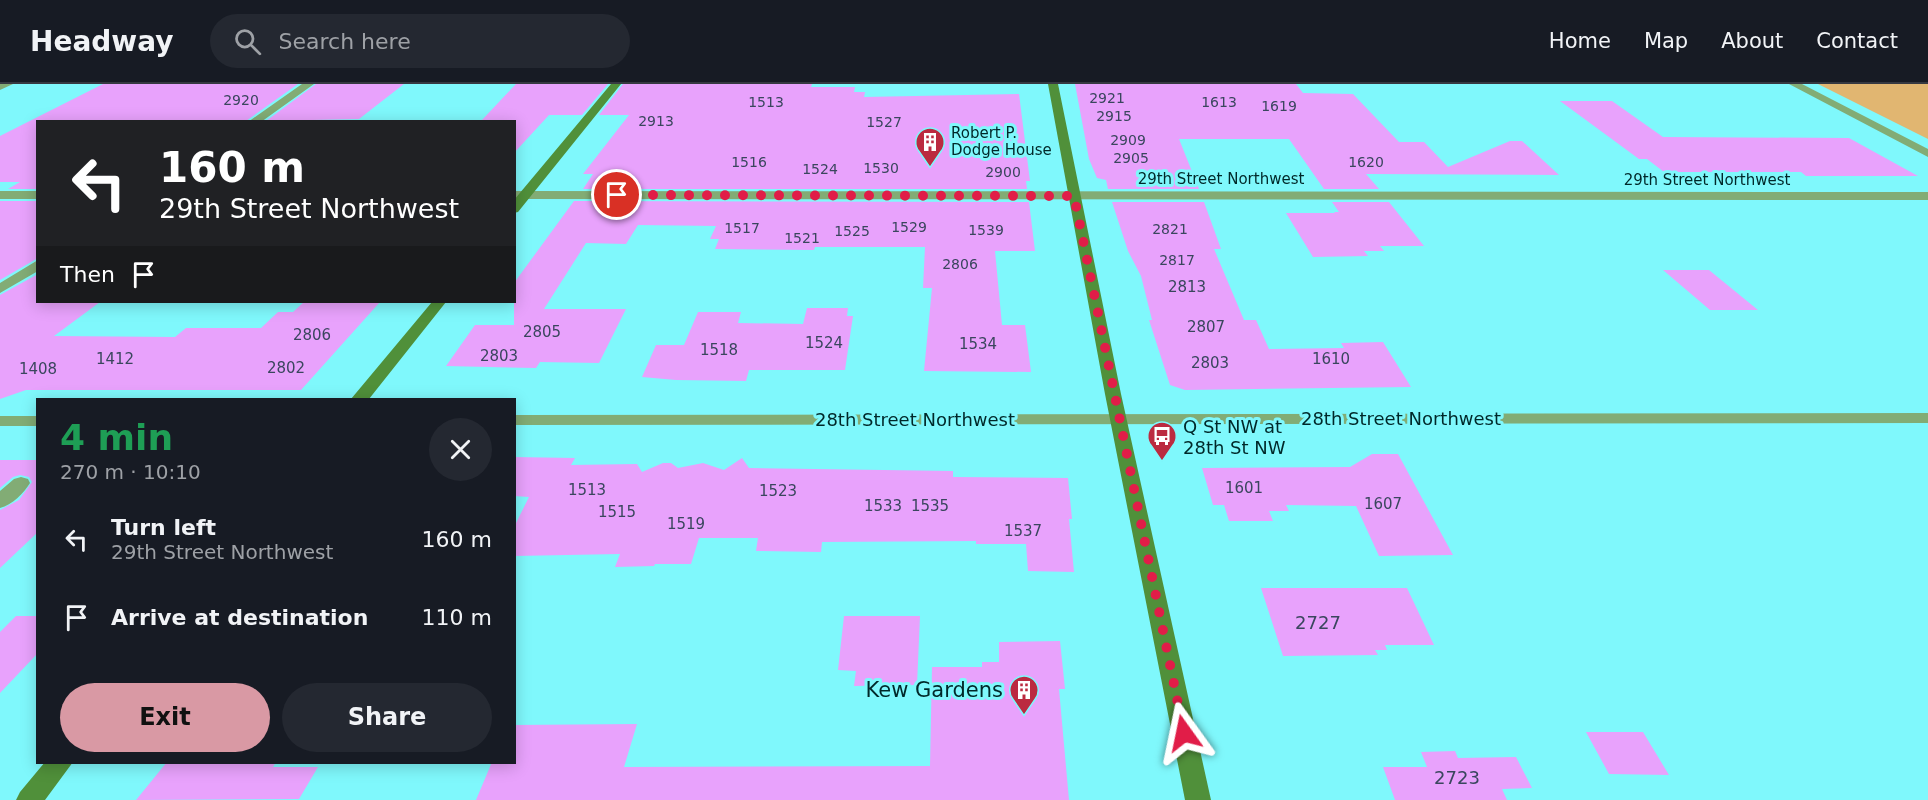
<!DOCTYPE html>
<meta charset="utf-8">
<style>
:root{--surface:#171b24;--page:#242831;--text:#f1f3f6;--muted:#9ea1a6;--line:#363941;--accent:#d999a4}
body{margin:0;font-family:"DejaVu Sans",sans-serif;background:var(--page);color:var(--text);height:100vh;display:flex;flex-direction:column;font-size:22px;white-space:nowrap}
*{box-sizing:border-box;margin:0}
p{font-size:20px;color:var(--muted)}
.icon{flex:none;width:33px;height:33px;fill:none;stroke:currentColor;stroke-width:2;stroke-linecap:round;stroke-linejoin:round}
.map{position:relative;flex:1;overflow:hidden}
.sheet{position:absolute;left:36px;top:314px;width:480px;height:366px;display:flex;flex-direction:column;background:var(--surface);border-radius:0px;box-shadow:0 3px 15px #0003}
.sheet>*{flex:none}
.guide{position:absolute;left:36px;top:36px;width:480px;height:183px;border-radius:0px;box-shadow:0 3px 15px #0003;background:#202124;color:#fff;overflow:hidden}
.pin{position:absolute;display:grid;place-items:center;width:51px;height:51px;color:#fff;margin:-26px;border:3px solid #fff;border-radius:50%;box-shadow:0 2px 6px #0007}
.me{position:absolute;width:66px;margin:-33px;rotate:348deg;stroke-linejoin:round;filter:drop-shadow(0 0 4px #0008)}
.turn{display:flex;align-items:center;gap:21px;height:126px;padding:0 24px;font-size:27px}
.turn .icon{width:78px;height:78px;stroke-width:2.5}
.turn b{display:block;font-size:42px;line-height:51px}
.then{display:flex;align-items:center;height:57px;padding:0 24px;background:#0003;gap:12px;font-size:22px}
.round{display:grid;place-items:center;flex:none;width:63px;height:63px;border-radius:32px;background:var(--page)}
.head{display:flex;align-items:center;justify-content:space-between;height:102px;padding:0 24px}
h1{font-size:36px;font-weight:800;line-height:45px;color:#1e9e55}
.action{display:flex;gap:12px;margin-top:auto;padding:12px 24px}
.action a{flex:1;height:69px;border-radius:36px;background:var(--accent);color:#111;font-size:24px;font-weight:800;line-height:69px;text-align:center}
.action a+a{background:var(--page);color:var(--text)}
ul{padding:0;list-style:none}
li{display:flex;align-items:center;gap:18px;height:78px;padding:0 24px}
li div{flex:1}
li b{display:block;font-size:22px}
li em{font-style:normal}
header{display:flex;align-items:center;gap:36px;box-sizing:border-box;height:84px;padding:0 30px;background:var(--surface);border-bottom:2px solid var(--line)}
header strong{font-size:28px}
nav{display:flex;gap:33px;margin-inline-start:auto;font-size:21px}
.search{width:420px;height:54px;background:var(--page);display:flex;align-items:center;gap:15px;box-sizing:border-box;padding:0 21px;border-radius:33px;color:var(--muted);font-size:22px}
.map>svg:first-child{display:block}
</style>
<header>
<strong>Headway</strong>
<div class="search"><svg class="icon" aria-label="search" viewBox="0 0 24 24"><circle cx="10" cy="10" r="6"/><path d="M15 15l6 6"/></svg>Search here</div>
<nav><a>Home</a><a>Map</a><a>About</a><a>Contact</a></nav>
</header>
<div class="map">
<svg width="1928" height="716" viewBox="0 0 1928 716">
<rect width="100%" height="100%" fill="#7ff8fc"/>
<path fill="#e1b671" d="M1818 0H1928V55Z"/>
<path fill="#e8a2fc" d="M103 0H298L246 37 38 38V105H8L20 98H0V52Z
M316 0H404L359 35 266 37Z
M516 0H608L582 31H549L514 69V38H483L485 36H482Z
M623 0H812L811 3H855L854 8H865L864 13 1019 10 1030 97H1026L1027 105H583L593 90H583L629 31H599Z
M1075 0H1296L1303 9 1353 10 1399 58H1424L1448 83 1510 57H1522L1559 91 1366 90 1379 105H1324L1289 55H1179L1199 105H1108L1106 96 1097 94 1089 75Z
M1560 17H1612L1663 53 1849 54 1918 92H1806L1801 88H1664L1647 75H1639Z
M0 117H38V174L0 196Z
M574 117 1029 118 1035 167H995L1002 241H1025L1031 288 924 287 932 204H923L925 163H815L814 166 715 165 719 155H710L716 142 638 141 626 160 586 159 544 225H626L599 279 540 278 536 284 446 282 475 241H514V199Z
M1112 118H1204L1221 165H1214L1244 236H1256L1269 265 1344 264 1341 259 1383 258 1411 303 1185 306 1170 301 1149 236H1152L1141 192 1128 167Z
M1332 118H1389L1424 162H1380L1384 167H1364L1368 172 1313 173 1286 129H1335L1334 128H1339Z
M1663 186H1709L1758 226H1710Z
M38 190V218H100L54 252 175 253 186 244H261L278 228H293L304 218H380L301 306H26L0 315V211Z
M807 224H848L847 232H853L845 286H749L746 297 676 296 642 293 656 261H684L698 228H741L738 239 803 240Z
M1372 370H1398L1453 471 1379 472 1356 422 1286 421 1289 427H1269L1273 437H1229L1224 421H1213L1202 384 1350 383Z
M514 373 575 374 571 381 637 380 642 388 663 379H671L678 384 703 379 724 386 742 374 749 384 953 387V393L1068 394 1072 435H1069L1074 488 1028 487 1026 460H976V457L822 458 821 468 756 467 758 454H699L691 480H655L654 482 615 483 620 470 514 472V443L529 413 514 412Z
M0 376H38V448L0 484V426L19 416 32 398 29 393 20 391 13 393 0 404Z
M1261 504H1407L1434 561H1385L1387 566H1375L1378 571 1283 572Z
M16 532H38V569L0 609V548Z
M844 532H920L917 601 854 602 856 587 838 586Z
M1060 557 1065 605H1059L1069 716H476L492 678H514V641L637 640 624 683 930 682 932 583H982V578H999V558Z
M1586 648H1643L1669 691 1609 690Z
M1455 667 1458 674 1516 673 1532 704 1502 705 1507 716H1395L1383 683H1427L1421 668Z
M167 678H276L273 683H318L299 715 136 716Z"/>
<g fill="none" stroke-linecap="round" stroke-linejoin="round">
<path fill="#82ac75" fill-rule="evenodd" d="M0 0H13L0 6Z
M302 0H314L261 38H248Z
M1789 0H1802L1928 65V73Z
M0 107H38V115H0Z
M514 107 1928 108V116L514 115Z
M38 176V187L0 209V199Z
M1928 329V339L514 341V331Z
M0 332H38V342H0Z
M21 393 28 395 30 399C24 409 12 421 0 424V407L14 395Z"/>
<path fill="#50903a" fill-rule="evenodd" d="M611 0H621L518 128 514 129V116Z
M1048 0H1058L1121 310 1211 716H1185L1105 310Z
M432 218H446L369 315H351Z
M45 678H73L45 716H16L20 708Z"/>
</g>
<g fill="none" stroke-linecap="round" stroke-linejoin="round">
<path stroke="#e11d48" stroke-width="10" stroke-dasharray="0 18" d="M617 111 1074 112 1184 649"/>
</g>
<defs>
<g id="building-pin" transform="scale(1.5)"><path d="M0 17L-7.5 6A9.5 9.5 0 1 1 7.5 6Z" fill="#bb2a40" stroke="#7ff8fc"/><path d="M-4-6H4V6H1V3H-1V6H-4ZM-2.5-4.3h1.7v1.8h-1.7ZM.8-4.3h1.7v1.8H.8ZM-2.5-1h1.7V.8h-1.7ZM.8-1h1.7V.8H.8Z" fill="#fff"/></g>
<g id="bus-pin" transform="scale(1.5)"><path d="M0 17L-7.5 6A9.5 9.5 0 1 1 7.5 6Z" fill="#bb2a40" stroke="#7ff8fc"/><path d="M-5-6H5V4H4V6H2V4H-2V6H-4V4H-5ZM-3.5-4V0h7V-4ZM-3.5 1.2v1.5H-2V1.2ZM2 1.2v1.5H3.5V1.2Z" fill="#fff"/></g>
</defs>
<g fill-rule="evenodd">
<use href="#building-pin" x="930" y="58"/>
<use href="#bus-pin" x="1162" y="352"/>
<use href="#building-pin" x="1024" y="606"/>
</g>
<g text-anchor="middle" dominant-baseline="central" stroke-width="6" stroke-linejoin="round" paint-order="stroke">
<g font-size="14" fill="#3a465e">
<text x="1107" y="14">2921</text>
<text x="241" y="16">2920</text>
<text x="766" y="18">1513</text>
<text x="1219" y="18">1613</text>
<text x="1279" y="22">1619</text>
<text x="1114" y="32">2915</text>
<text x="656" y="37">2913</text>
<text x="884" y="38">1527</text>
<text x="1128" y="56">2909</text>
<text x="1131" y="74">2905</text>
<text x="749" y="78">1516</text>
<text x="1366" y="78">1620</text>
<text x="881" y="84">1530</text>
<text x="820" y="85">1524</text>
<text x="1003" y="88">2900</text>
<text x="909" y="143">1529</text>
<text x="742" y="144">1517</text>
<text x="1170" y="145">2821</text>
<text x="986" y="146">1539</text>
<text x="852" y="147">1525</text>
<text x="802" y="154">1521</text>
<text x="1177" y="176">2817</text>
<text x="960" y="180">2806</text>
</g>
<g font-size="15" fill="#002829" stroke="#7ff8fc" text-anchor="start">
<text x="951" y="49">Robert P.<tspan x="951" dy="17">Dodge House</tspan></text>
</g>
<g font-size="15" fill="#002829" stroke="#7ff8fc">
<text x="1221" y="95">29th Street Northwest</text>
<text x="1707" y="96">29th Street Northwest</text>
</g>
<g font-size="15" fill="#3a465e">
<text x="1187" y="203">2813</text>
<text x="1206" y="243">2807</text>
<text x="542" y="248">2805</text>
<text x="312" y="251">2806</text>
<text x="824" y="259">1524</text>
<text x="978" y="260">1534</text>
<text x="719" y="266">1518</text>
<text x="499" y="272">2803</text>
<text x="115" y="275">1412</text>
<text x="1331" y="275">1610</text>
<text x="1210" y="279">2803</text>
<text x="286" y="284">2802</text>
<text x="38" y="285">1408</text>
<text x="1244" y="404">1601</text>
<text x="587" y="406">1513</text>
<text x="778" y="407">1523</text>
<text x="1383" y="420">1607</text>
<text x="883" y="422">1533</text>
<text x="930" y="422">1535</text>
<text x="617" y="428">1515</text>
<text x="686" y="440">1519</text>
<text x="1023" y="447">1537</text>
</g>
<g font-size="18" fill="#002829" stroke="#7ff8fc">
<text x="1401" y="334">28th Street Northwest</text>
<text x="915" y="335">28th Street Northwest</text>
</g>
<g font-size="18" fill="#002829" stroke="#7ff8fc" text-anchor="start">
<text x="1183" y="342">Q St NW at<tspan x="1183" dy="21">28th St NW</tspan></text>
</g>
<g font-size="18" fill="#3a465e">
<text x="1318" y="538">2727</text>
<text x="1457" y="693">2723</text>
</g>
<g font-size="21" fill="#002829" stroke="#7ff8fc" text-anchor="end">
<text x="1003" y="606">Kew Gardens</text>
</g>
</g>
</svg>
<div class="pin" style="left:617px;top:111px;background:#d93025"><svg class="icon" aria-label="arrive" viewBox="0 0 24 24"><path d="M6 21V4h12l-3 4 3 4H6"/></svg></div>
<svg class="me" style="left:1184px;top:649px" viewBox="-20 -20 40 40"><path d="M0-17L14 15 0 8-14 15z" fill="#e11d48" stroke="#fff" stroke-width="4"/></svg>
<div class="guide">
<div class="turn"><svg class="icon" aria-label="left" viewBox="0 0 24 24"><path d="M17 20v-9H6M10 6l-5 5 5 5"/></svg><div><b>160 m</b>29th Street Northwest</div></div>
<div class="then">Then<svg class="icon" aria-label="arrive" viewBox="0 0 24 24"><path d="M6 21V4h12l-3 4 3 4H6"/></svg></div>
</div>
<section class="sheet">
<div class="head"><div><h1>4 min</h1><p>270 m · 10:10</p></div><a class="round"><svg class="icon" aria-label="close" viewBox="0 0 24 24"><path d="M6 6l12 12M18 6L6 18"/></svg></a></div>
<ul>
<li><svg class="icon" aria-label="left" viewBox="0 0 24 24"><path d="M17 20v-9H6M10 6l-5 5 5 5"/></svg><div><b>Turn left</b><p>29th Street Northwest</p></div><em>160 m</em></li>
<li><svg class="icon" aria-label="arrive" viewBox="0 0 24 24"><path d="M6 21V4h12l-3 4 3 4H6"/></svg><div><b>Arrive at destination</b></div><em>110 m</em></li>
</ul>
<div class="action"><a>Exit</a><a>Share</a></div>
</section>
</div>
